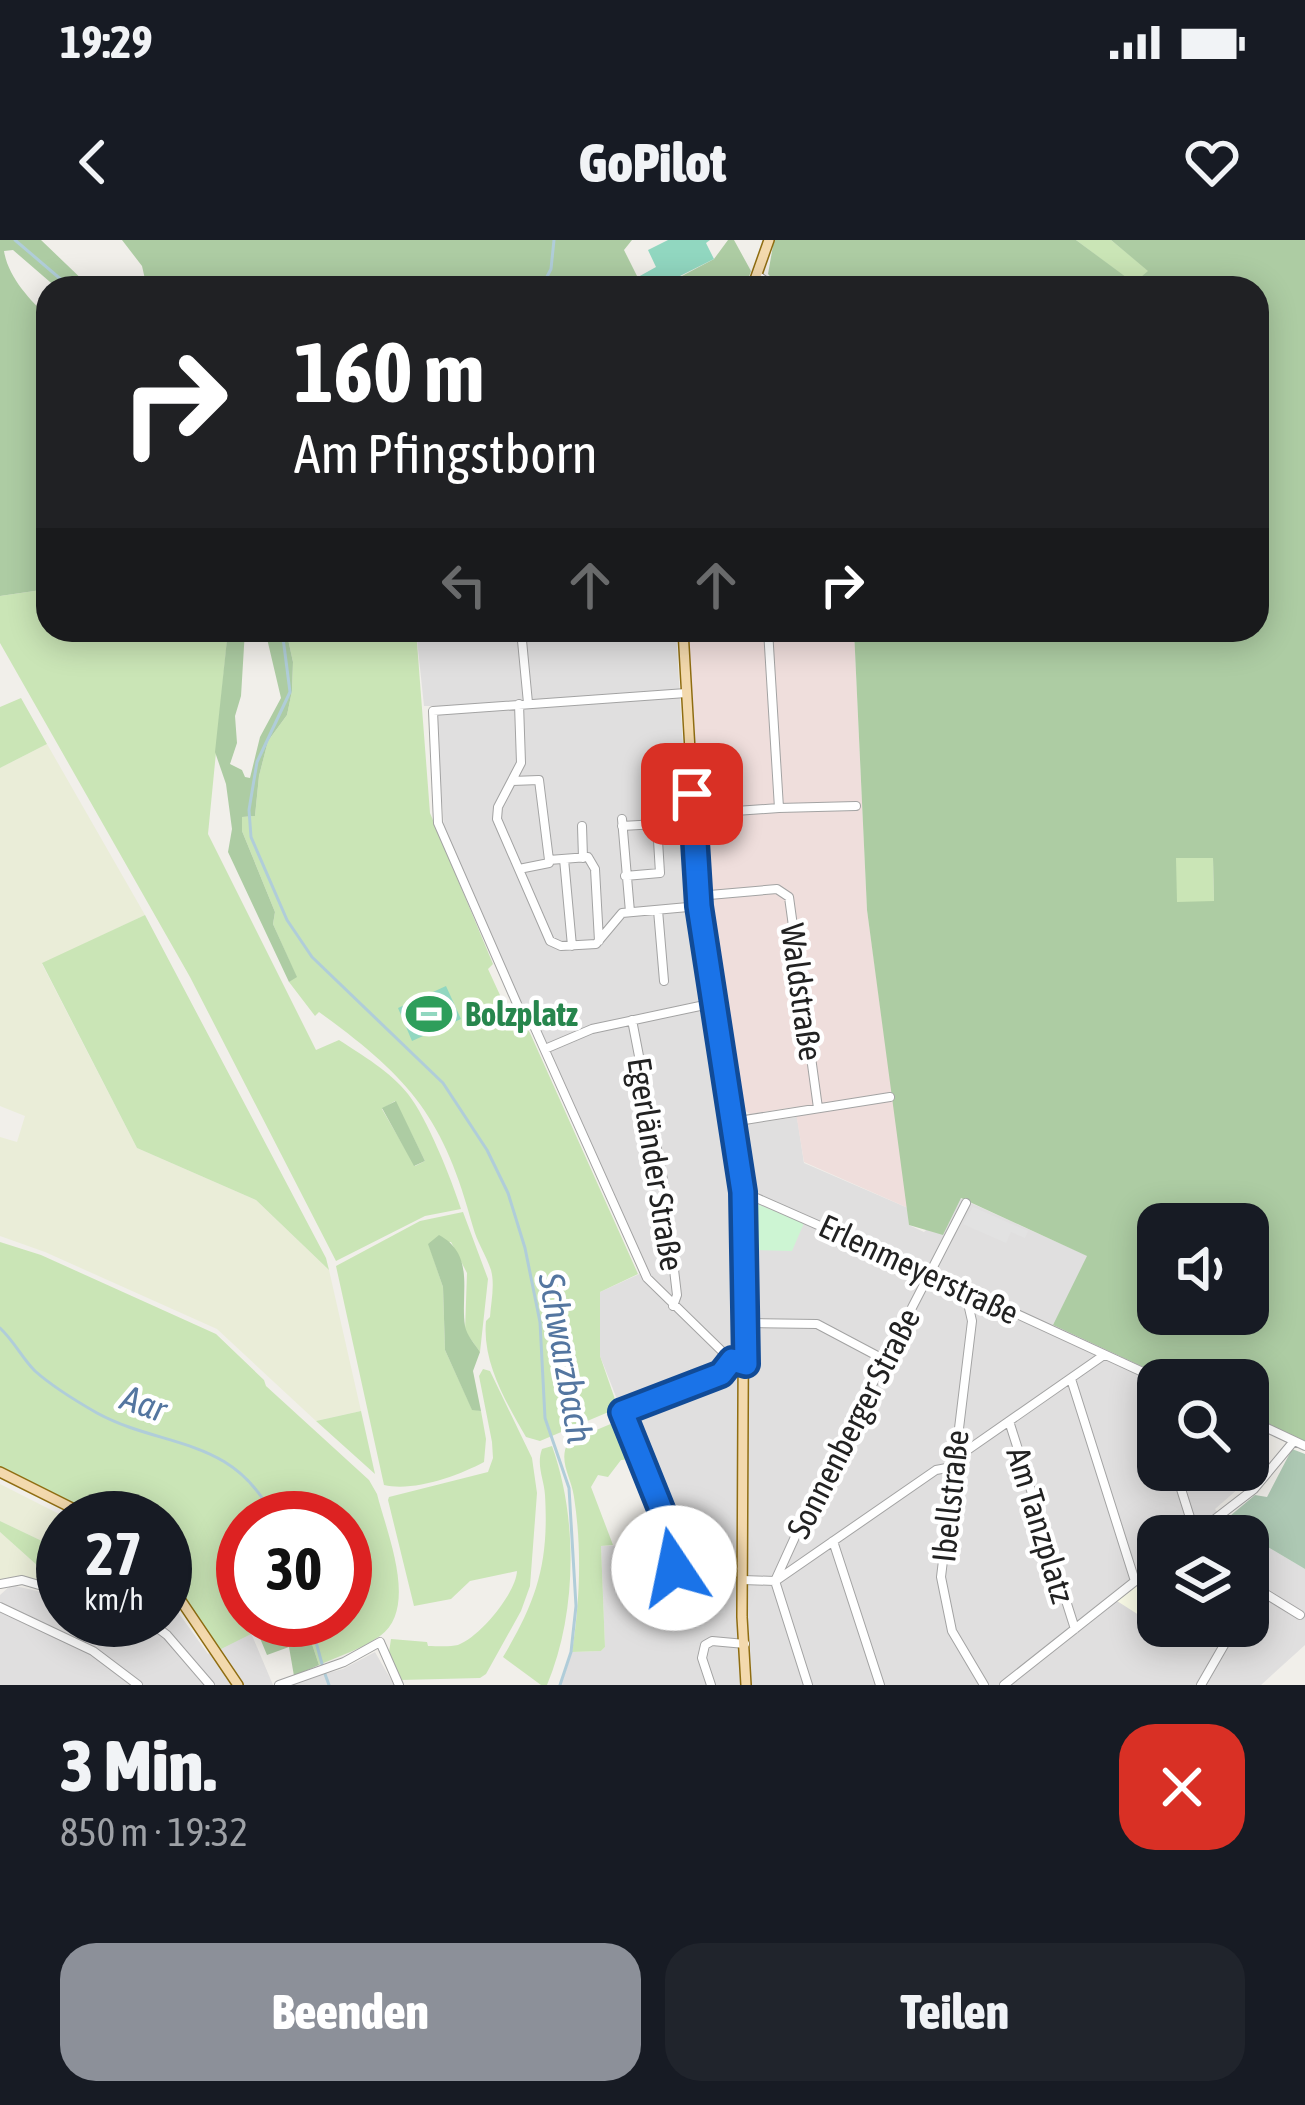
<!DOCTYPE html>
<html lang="de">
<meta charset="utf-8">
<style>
:root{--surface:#171b24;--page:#20242c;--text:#f1f3f6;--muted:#9ea1a6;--accent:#8c9099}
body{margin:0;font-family:"Asap Condensed",sans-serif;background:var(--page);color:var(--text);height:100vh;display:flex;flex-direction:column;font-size:45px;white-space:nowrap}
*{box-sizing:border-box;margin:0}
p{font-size:39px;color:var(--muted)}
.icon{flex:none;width:66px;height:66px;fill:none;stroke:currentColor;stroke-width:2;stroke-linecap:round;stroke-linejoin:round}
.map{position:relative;height:1445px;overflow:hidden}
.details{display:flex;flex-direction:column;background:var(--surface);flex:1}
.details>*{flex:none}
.hud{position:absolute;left:36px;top:36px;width:1233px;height:366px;border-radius:36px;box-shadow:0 6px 30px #0003;background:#202124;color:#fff;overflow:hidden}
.controls{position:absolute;left:1137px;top:963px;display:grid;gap:24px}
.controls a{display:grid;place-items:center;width:132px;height:132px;border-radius:24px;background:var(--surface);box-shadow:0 6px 30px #0003;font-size:60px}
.speed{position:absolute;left:36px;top:1251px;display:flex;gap:24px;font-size:60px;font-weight:700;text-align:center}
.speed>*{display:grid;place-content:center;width:156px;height:156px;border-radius:50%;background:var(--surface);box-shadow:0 6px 30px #0003;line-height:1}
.speed small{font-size:30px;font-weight:400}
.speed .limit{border:18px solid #d22;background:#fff;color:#111}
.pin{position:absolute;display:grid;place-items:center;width:102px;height:102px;color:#fff;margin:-51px;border-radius:24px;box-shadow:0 6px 18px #0006}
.me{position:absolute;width:132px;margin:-66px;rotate:349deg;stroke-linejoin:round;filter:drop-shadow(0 0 9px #0008)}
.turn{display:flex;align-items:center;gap:42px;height:252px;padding:0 60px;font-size:54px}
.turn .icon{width:156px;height:156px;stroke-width:2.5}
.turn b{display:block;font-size:84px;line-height:102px}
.lanes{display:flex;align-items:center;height:114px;padding:0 60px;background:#0003;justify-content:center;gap:60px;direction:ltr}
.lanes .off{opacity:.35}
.round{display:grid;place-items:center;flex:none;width:126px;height:126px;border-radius:36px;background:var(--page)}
.overview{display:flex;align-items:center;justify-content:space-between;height:204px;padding:0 60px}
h1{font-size:72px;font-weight:800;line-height:90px}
.action{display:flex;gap:24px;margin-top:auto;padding:24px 60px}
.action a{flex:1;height:138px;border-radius:36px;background:var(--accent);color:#fff;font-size:48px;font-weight:800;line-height:138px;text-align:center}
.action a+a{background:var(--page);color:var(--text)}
.status{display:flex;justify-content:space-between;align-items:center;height:84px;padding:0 60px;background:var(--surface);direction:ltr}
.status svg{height:33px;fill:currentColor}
header{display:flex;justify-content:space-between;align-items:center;height:156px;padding:0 60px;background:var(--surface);font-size:54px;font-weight:800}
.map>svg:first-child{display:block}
</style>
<div class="status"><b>19:29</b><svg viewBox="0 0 49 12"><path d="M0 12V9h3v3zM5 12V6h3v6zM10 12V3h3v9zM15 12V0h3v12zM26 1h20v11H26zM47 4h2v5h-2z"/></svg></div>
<header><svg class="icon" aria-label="back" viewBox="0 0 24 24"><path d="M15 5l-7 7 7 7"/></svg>GoPilot<svg class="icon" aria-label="heart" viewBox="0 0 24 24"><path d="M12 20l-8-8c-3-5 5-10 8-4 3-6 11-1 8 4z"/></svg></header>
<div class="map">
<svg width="1305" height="1445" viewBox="0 0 1305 1445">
<rect width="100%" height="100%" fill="#f1efea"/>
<path fill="#e0dfdf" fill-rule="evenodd" d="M416 390H676L692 655 726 887 797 877 804 923 908 968 909 985 924 992 960 958 1088 1016 1049 1093 1158 1143V1230H1235L1247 1241 1215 1269 1224 1281 1305 1329V1405L1261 1445H561L572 1412 601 1411 605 1407 601 1306 674 1304 600 1116V1052L646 1031 537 785 522 765 444 589 435 466H424ZM1158 1296H1248V1386H1158Z
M11 1345 63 1357V1380H165V1354L208 1414 251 1393 273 1445H0V1355Z
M375 1412 394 1445H283L343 1429Z"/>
<path fill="#efdedc" d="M688 390H854L867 670 908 968 804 922 795 867 750 874 738 866 705 676 710 664 709 652 703 646Z"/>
<path fill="#fbfce8" d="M1155 1333 1158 1386H1191L1181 1402 1117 1361Z"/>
<path fill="#eaedd8" d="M47 504 145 675 42 724 137 908 256 960 329 1030 361 1171 316 1181 217 1089 45 1012 0 996V897L17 902 25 876 0 866V528Z
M0 1244 67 1278H63V1311L0 1281Z
M0 1292 39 1327 41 1340 17 1336 0 1340Z"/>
<path fill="#cae5b6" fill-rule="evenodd" d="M1076 0H1111L1149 31 1134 44Z
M48 349V390H228L208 594 316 810 339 800C362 815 391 832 408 854 427 878 451 938 461 969L425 976 336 1021 190 737 0 403V356ZM395 861 425 921 415 926 382 869Z
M286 390H416L430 573 493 724 488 729 505 766H512L530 793 638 1034 600 1052V1116L618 1168 540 1201 526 1197C506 1162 482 1122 486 1081L490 1077C491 1062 495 1045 491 1030 486 1015 477 1002 473 987 444 877 409 837 319 772L315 776 289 742 296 736 273 684 275 672 242 591V577L255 576 259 536 268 501 287 475 292 451 293 422Z
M21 458 47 504 0 528V467Z
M1213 617 1214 662H1176L1175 618Z
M145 675 326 1018 329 1030 256 960 137 908 42 723Z
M463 972 488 1039 480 1112 465 1091 467 1033 451 1002 429 1005 443 1047 445 1110 472 1169 481 1171 486 1199 484 1222C458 1236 413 1252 384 1245L336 1026 420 981Z
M0 1002 41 1015 216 1094 264 1140 266 1146 369 1240 377 1254C387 1294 419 1368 380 1396 362 1409 339 1416 319 1425L304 1380H345V1278H243V1380H279L219 1410 165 1328V1278H104L0 1227Z
M483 1129 490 1131 532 1218 537 1253 530 1346 521 1371 486 1434 480 1438 400 1440 389 1412 391 1399 427 1402 428 1406C437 1406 450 1407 458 1405 480 1397 516 1353 517 1331L470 1341 451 1359 414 1366 388 1260 389 1257 488 1232 493 1218 492 1202 479 1136Z
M361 1171 375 1234 316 1181Z
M620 1180 635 1219 621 1220 608 1237 598 1235 591 1247 613 1305 601 1306 605 1407 601 1411 572 1412C580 1361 582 1308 574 1257 571 1236 558 1222 568 1202Z
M552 1206C578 1278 577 1374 547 1445H541L503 1417C537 1360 549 1323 545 1255 544 1239 536 1225 542 1209Z
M0 1281 63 1311V1347L41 1340 39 1327 0 1292Z"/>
<path fill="#adcca3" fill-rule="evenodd" d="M0 0H41L91 48H57L13 10 4 11C8 37 30 60 48 77V349L0 356Z
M122 0H632L624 10 643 48H147L142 26Z
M728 0H734L751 31 745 48H686L680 37 714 19Z
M774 0H1076L1134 43 1148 31 1111 0H1305V1203L1248 1176V1140H1171L1053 1085 1087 1016 961 958 943 995 909 985 867 670 854 390H1257V48H781L768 34ZM1176 618H1213L1214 661 1177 662ZM1158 984H1248V1074H1158Z
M228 390H245L241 456 235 476 237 503 230 524 242 530 245 537 250 538 260 497 281 458 265 390H286L293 422 292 451 287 475 268 501 259 536 255 576 242 577V591L275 672 273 684 297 737 289 742 228 612 232 589 226 544 215 512Z
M396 861 425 921 414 926 382 868Z
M439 995C476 1015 460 1053 465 1086 467 1096 475 1104 480 1112L473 1131 481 1171 472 1170 445 1110 443 1047 428 1004Z
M279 1380H304L319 1425 294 1436 289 1407 267 1415 257 1391Z"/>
<path fill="#adc8b3" d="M1292 1209 1305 1214V1329L1224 1281 1255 1255 1267 1257Z"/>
<path fill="#cdf5d3" d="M750 961 804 983 792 1011 752 1010Z"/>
<path fill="#91d7c0" d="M668 0H710L706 3 714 19 680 36 686 48H643L638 37 656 27 648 10Z
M446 746 461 779 412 801 398 768Z"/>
<path fill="#e2e2e2" d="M973 967 1028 991 1025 998 1011 992 1006 1003 963 984Z
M669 1310 679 1311V1320L726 1321 725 1373H705L704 1388 667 1387Z"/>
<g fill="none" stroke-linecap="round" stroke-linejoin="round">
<path stroke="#b0cdd9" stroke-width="3" d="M15 0 71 48
M541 48 551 29 554 0
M282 390 290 452 257 522 249 570 251 597 287 680 312 717 443 843 487 910 508 953 525 1008 540 1082 545 1178 569 1248 576 1366 571 1412 560 1445
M0 1088C14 1101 22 1118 35 1131 53 1147 76 1161 97 1173 163 1209 233 1195 274 1278
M310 1380 322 1424
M325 1434 329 1445"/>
<g stroke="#a3a3a3" stroke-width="10">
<path id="minor" d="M757 35 775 48
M521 390 528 463
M686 453 433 471 438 583 518 766 534 786 647 1038 732 1121
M519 464 521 523 498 567 497 579 550 701 561 706 596 704 622 673 699 666
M512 541 539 540 549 620
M779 568 856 566
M693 574 779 568 768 390
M622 579 630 672
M582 586 583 618
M622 586 657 584 660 633 625 636
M564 619 572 706
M519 629 549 623V620L588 617 595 629 599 701
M698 656 777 649 789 657 818 868
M658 670 664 741
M632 780 664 945 677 1055 673 1066
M545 809 592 789 714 763
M732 882 890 857
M743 952 929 1034 956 1047 967 1059 978 1056 1160 1140
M967 1059 972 1081 941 1337 952 1391 984 1445
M746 1083 817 1084 885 1120
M1149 1135 1158 1177
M1071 1139 1135 1341
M1248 1179 1305 1206
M1009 1181 1075 1389
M954 1211 969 1209 1104 1115
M1175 1230 1193 1287
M1193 1296 1254 1249 1294 1201
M833 1301 880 1445
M674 1328 670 1290 621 1172 723 1133 733 1121
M743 1340 775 1341
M777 1340 936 1230 952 1227
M775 1341 805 1275 966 963
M775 1341 808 1445
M1248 1343 1300 1375
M0 1344 22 1340 63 1352
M1248 1365 1257 1349
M0 1367 93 1411 138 1445
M147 1380 167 1395 210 1445
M279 1445 344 1422 380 1402 399 1445
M711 1445 702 1418 705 1405 712 1401 745 1404
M1004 1445 1158 1323
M1201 1445 1235 1386"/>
</g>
<g stroke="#8f6d11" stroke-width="12">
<path id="major" d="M752 48 769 0
M683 390 699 666 744 971 742 1377 746 1445
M0 1232 92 1278
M165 1337 238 1445"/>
</g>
<use href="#minor" stroke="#fff" stroke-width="8"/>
<use href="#major" stroke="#f3d9ad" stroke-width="9"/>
</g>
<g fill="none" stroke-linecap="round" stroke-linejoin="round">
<g stroke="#114b97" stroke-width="30">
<path id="route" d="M674 1328 671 1294 622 1172 721 1134 732 1120 746 1124 743 952 699 666 692 554"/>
</g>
<use href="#route" stroke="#1a73e8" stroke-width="21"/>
</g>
<defs>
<g id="stadium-bare" transform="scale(3.6)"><path d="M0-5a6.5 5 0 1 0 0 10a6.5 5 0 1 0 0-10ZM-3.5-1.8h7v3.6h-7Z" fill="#2e9e5b" stroke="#fff" stroke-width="2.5" paint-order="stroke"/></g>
</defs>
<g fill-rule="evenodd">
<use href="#stadium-bare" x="429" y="774"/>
</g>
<g text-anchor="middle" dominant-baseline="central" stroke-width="9" stroke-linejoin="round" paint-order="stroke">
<g font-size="33" fill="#222" stroke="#fff">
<text transform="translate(802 752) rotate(82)">Waldstraße</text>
<text transform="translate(656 924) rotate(81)">Egerländer Straße</text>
<text transform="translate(919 1029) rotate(25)">Erlenmeyerstraße</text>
<text transform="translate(853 1183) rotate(-63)">Sonnenberger Straße</text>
<text transform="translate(950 1256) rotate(-84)">Ibellstraße</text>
<text transform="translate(1041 1285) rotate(73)">Am Tanzplatz</text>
</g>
<g font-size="33" font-weight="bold" fill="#27864d" stroke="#fff" text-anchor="start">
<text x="465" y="774">Bolzplatz</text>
</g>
<g font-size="36" font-style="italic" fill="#5476a0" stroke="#fff">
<text transform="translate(566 1118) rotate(80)">Schwarzbach</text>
<text transform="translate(144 1163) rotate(19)">Aar</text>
</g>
</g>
</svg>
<div class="controls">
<a><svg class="icon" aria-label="sound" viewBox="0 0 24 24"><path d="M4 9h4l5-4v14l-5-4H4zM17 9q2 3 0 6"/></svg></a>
<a><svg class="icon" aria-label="search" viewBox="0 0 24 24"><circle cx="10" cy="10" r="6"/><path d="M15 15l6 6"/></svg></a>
<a><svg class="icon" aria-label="layers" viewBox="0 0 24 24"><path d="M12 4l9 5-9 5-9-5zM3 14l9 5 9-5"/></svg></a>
</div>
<div class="speed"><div>27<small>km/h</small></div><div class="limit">30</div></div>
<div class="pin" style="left:692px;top:554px;background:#d93025"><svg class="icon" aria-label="arrive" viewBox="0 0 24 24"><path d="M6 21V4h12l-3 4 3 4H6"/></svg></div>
<svg class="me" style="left:674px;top:1328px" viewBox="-20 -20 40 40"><circle r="19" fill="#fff"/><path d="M0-13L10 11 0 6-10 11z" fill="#1a73e8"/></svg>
<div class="hud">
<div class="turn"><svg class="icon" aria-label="right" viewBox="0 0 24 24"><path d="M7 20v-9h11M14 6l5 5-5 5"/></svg><div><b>160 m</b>Am Pfingstborn</div></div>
<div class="lanes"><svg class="icon off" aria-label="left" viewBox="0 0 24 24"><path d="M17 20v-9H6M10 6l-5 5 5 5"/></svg><svg class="icon off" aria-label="ahead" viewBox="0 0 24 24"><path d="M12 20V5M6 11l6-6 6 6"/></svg><svg class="icon off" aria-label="ahead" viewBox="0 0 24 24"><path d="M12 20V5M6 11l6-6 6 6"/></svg><svg class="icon" aria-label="right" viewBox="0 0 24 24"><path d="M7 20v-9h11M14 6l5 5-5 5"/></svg></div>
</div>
</div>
<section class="details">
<div class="overview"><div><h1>3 Min.</h1><p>850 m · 19:32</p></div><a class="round" style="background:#d93025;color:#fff"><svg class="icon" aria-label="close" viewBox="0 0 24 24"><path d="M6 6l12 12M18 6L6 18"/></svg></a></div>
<div class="action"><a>Beenden</a><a>Teilen</a></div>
</section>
